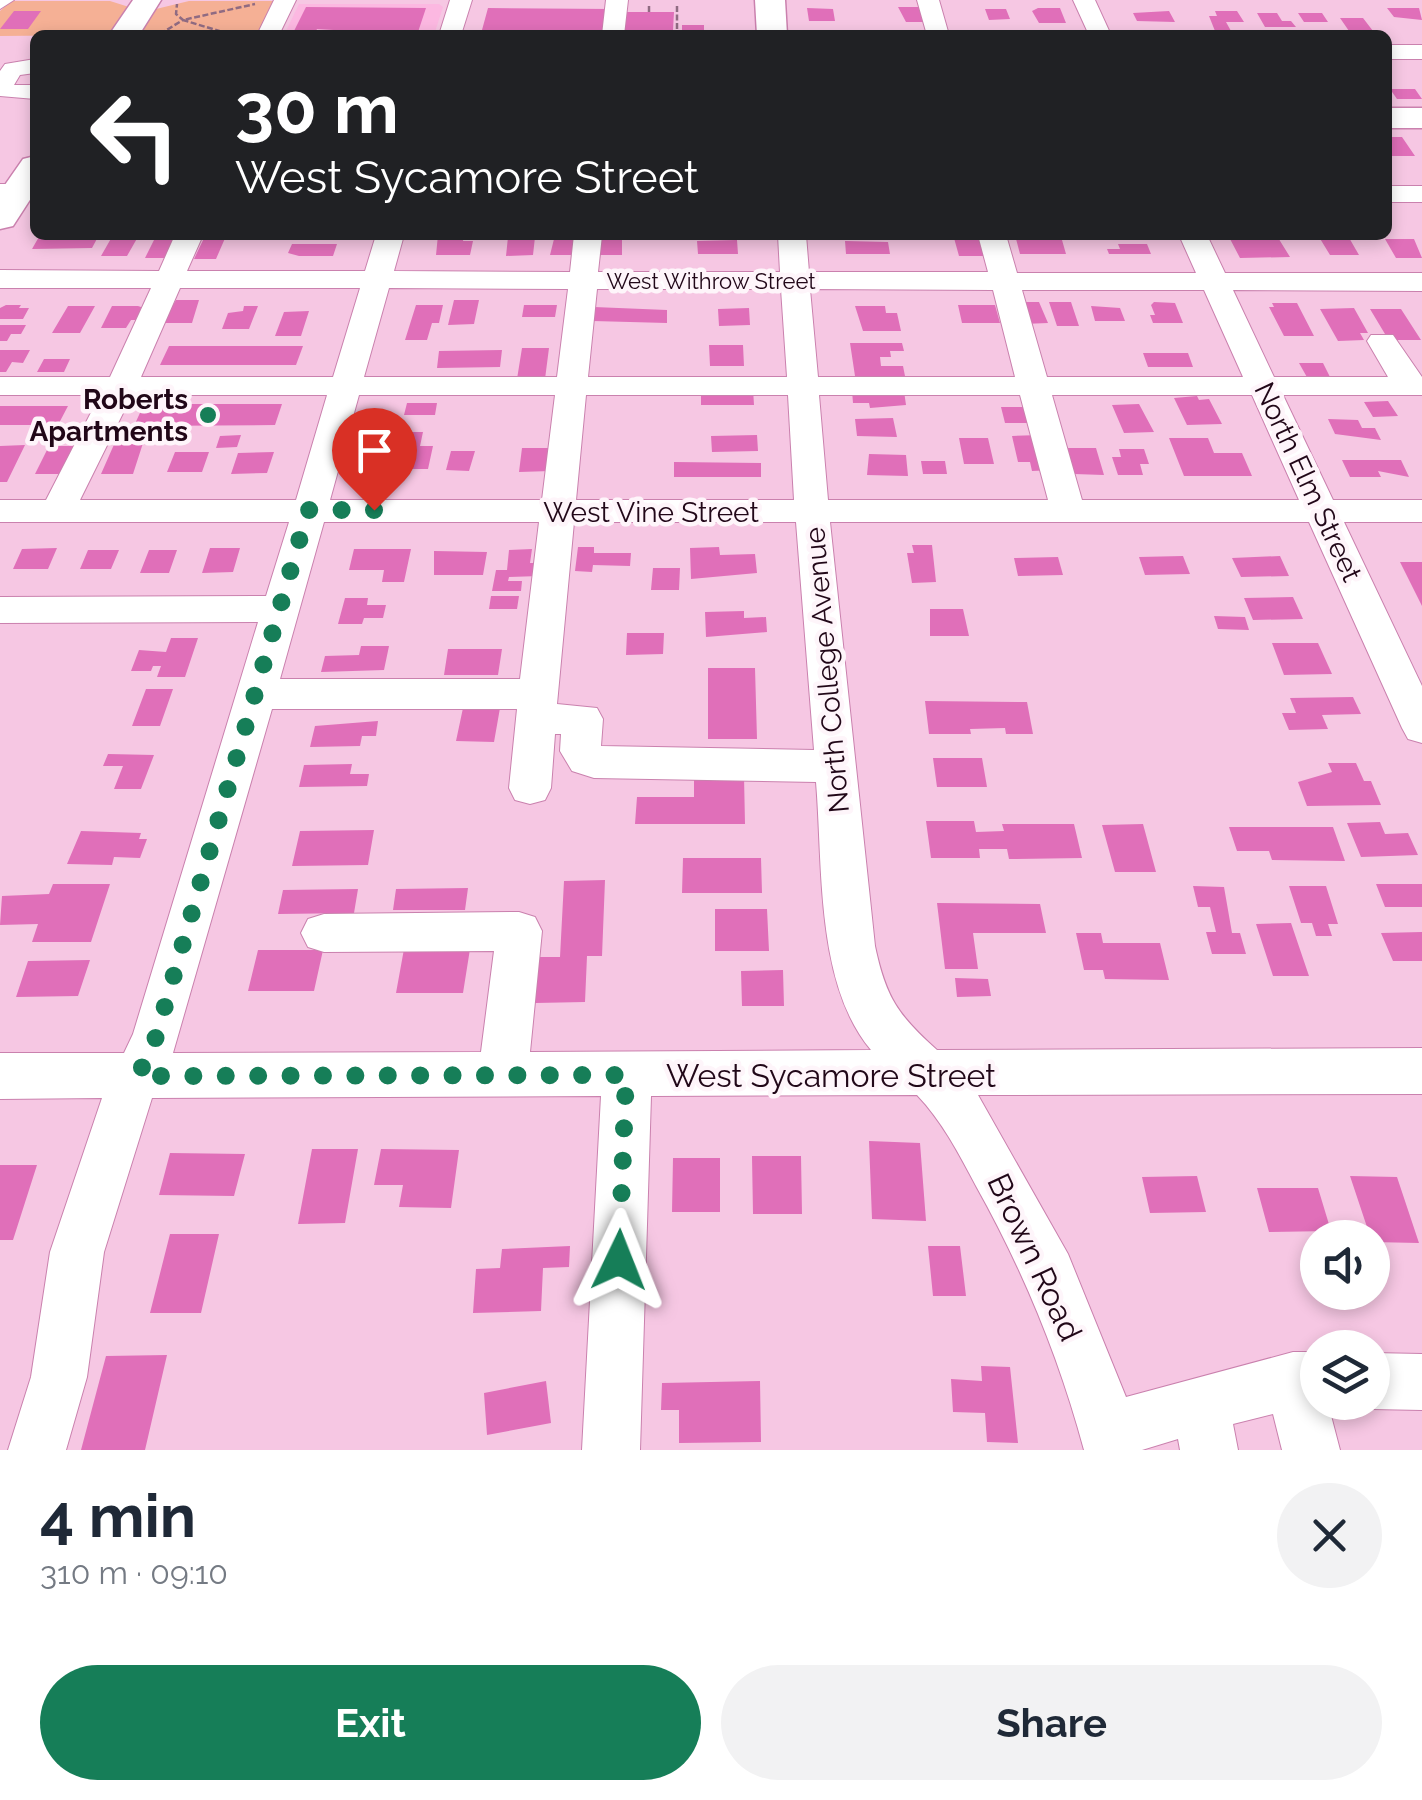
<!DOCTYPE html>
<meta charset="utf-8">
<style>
:root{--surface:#fff;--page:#f2f2f3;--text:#1f2937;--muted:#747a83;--accent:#167e58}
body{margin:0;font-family:Raleway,sans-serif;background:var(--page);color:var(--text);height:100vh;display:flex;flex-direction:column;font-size:38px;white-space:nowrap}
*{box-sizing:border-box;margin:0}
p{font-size:32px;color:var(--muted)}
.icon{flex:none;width:55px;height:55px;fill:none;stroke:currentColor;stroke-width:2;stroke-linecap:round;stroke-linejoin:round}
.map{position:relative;height:1450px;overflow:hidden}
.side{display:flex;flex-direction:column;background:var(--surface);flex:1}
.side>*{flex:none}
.hud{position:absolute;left:30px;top:30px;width:1362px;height:210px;border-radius:15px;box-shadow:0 5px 15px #0003;background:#202124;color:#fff;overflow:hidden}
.controls{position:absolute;left:1300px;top:1220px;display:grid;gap:20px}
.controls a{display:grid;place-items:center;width:90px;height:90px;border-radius:50%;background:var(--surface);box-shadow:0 5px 15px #0003;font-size:50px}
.pin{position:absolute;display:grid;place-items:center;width:85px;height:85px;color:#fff;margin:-102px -42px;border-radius:50% 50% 50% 0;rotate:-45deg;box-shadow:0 0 10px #0007}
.pin .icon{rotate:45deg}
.me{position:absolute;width:110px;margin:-55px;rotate:2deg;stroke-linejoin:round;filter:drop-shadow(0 0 8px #0008)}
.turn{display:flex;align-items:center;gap:35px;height:210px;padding:0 40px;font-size:45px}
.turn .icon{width:130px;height:130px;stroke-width:2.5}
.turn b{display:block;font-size:70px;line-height:85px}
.round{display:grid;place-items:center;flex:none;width:105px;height:105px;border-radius:52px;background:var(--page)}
.headline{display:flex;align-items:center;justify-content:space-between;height:170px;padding:0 40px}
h1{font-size:60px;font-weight:700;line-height:75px}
.action{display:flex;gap:20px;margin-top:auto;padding:20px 40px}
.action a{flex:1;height:115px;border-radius:60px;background:var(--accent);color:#fff;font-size:40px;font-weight:700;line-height:115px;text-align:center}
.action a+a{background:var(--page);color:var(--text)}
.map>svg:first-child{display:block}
</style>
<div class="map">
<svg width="1422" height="1450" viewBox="0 0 1422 1450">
<rect width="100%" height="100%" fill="#f6c7e3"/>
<path fill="#fcb8e1" d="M299 4H439L443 7 434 35H284Z"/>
<path fill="#f5b095" d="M11 1H110L129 7 113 35 0 36V11Z
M189 1H275L263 35H135L152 10Z"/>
<path fill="#e06fb9" d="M306 7 426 8 417 35 317 29 314 35H292Z
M898 7H921L925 22H906Z
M488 8 611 9 607 35H474L475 30H482Z
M807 8 833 9 835 21H809Z
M1038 8H1060L1066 23H1039L1032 11Z
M1387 8H1419L1422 20 1394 17Z
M985 9H1006L1010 19 989 20Z
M14 11H41L28 29H0Z
M1169 11 1175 22 1137 21 1133 13Z
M1215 11H1237L1244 22H1226L1231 31H1215L1209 16H1217Z
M626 12H674L673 30H661V35H636L637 30H624Z
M1257 13H1277L1282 21H1291L1296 27H1265Z
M1298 13H1322L1328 22H1304Z
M1340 18H1363L1373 31H1349Z
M682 25H704V35H682Z
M1390 89H1415L1422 99H1397Z
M1388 137H1402L1415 156H1392Z
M40 235H99L92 248 32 249Z
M113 235H139L127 256H101Z
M438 235H464L463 241H473L470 255H436Z
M555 235H572V240H580L578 255H550Z
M1015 235H1028L1029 240H1062L1066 254H1020Z
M205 236H226L216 259H194Z
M1277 236 1290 257 1240 258 1229 237Z
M1348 236 1359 255H1330L1319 237Z
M508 237H535L533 255 506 256Z
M155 238H184L174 258H145Z
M954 238H981L985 256H959Z
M599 239H622V255H597Z
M1385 239H1414L1422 258H1396Z
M737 240 738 254H698L697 241Z
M845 241 888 242 890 254H846Z
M292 244H337L333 256H299L288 253Z
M1118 244H1147L1151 254H1109L1107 249H1120Z
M176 300H199L192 323H163Z
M454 300H479L474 324 448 325Z
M1019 302H1039L1048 323 1023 324Z
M1049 302H1071L1079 326H1057Z
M1154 302 1175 303 1183 323H1153L1150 315H1155L1151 305Z
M1272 303H1297L1314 336H1284L1269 307H1274Z
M6 305H21L19 308H29L23 319H0V308Z
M416 305H443L439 323H432L427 340H405Z
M524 305H557L555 317H522Z
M958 305H995L1000 323H962Z
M68 306H95L80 333H52Z
M112 306H138L144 308 138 320H131L126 328H101Z
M244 306H258L249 329H222L228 313 243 311Z
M855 306H885L886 313H897L901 331H863Z
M1091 306 1120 308 1125 321H1095Z
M594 307 667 310V323L593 321Z
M749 308 750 325 719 326 718 309Z
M1354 308 1368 333H1360L1364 340 1338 341 1320 309Z
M1370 309H1401L1421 340H1395L1391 334H1385Z
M309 311 301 336H275L284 312Z
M0 325H26L21 334H11L7 341H0Z
M850 343H902L904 351H890L891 357H880L881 366H903L905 376H855Z
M709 345H743L744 366H710Z
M169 346H303L296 365H160Z
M522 348H549L545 379H517Z
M0 350H30L23 363 12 362 6 372H0Z
M502 350 500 367 437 368 439 351Z
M1143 353H1188L1193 367H1148Z
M44 359H70L64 372H37Z
M1299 363H1323L1331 379H1308Z
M753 389 754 405H701V390Z
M852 391H904L906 405 870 408 869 403H853Z
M1197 396 1199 400 1209 399 1222 424 1187 425 1174 398Z
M1388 401 1398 416 1373 417 1364 402Z
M407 403H437L435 415H404Z
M144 404H282L275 425 134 426Z
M1139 404 1154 432 1124 433 1112 405Z
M0 406H68L58 425H0Z
M1001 407H1027L1031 423H1005Z
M893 418 897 437 857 436 855 419Z
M1328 419 1358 420 1362 428H1375L1381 440 1335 434Z
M403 432H423L420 446H433L428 469H374L377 456H389L392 444H400Z
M241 435 237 447 216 448 220 436Z
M757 435 758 451 712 452 711 436Z
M1040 435 1054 470 1032 471 1030 462H1018L1012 436Z
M959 438H988L994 464H964Z
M1169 438H1208L1214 453H1242L1252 476H1184Z
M116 440H144L133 474H101Z
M25 445 7 482H0V446Z
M49 446H77L64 474H35Z
M522 448H552L551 471 519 472Z
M1067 448H1096L1104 475 1074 474Z
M1119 449H1144L1149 464H1140L1143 475H1118L1112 457H1121Z
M451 451H475L469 471 446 470Z
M175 452H209L202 472H167Z
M274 452 267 473 231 474 238 453Z
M869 454 906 455 908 476 867 475Z
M1342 460H1401L1409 477 1378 471 1381 477H1350Z
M921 461H945L947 474H923Z
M674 462 761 463V477H674Z
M912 545H932L936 582 912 583 907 553H914Z
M578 547H594V553H631L630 566 593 565 592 572 575 571Z
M719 547 720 555 755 554 757 573 691 579 690 548Z
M57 548 48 569H13L22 549Z
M210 548H240L233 572 202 573Z
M354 549H411L404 582H382L384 570H349Z
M532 549 530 563H542L540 576 509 577 508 581H522L521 591H492L496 570H507L509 550Z
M88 550H119L111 569H80Z
M149 550H177L169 573H140Z
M434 551 487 552 483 575H434Z
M1183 556 1190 574 1145 575 1139 557Z
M1280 556 1289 576 1241 577 1232 558Z
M1058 557 1063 575 1018 576 1014 558Z
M1400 562H1422V606Z
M653 568H680L679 590H651Z
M491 596H519L517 609H489Z
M1293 597 1303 619 1253 620 1244 598Z
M345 598H368L367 605H386L383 618H364L362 624H338Z
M930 609H963L969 636H930Z
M744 611V618L766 617 767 632 706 637 705 612Z
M1214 616 1245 617 1249 630 1218 629Z
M627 633H664L663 654 626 655Z
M171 638H198L185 677H157L161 666H153L151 671H131L139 650 166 652Z
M1272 643H1318L1332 674 1284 675Z
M361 646H389L384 670 321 672 325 656 359 655Z
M448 649H502L498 675H444Z
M708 668H755L757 739H708Z
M146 689H173L160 726H132Z
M1353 697 1361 714 1322 715 1328 729 1289 730 1282 713H1296L1290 698Z
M925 701 1027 702 1033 734H1006L1005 728 970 729 971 734H929Z
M463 708H500L494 742 456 741Z
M378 721 376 736H362L360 746 310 747 315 726Z
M108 754 154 755 141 789H114L123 766H103Z
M933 758H982L987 787H937Z
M1328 763H1356L1364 781H1371L1381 805 1307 806 1298 782 1332 772Z
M352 764 350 774H369L367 786 299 787 304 765Z
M694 776H744L745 824H635L637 797H694Z
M926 821H974L976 832 1004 831 1002 824H1074L1082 858 1009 859 1007 849H979L980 858H931Z
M1380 822 1385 834 1408 833 1418 855 1361 857 1347 823Z
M1143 824 1156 872H1115L1102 825Z
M1229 827H1333L1345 861 1272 860 1269 851H1237Z
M374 830 368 865 292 866 300 831Z
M81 831 141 833 139 839H147L140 858 114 857 112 865 67 864Z
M683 858H761L762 893H682Z
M605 880 602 956H587L585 1002 535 1003 539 957H560L564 881Z
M53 884H110L91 942H32L38 924 0 925 2 896 49 894Z
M1376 884H1422V907H1385Z
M1193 886 1224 887 1232 933H1240L1246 954H1212L1206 932H1216L1210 907H1198Z
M1289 886H1326L1338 924H1328L1332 936H1316L1312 923H1301Z
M468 888 465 910H393L396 889Z
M358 889 354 913 278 914 283 890Z
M937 903 1040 904 1046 933H973L978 969H945Z
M715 909H767L769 951H715Z
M1291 923 1309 976H1273L1256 924Z
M1422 932V961H1393L1381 933Z
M1076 933H1101L1103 943H1160L1169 980 1105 979 1103 970H1084Z
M404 949H470L463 993H396Z
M258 950H323L314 991H248Z
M90 960 78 996 16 997 28 961Z
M783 970 784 1006H742L741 971Z
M955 978 988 979 991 996 957 997Z
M869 1141 920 1143 926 1221 872 1219Z
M312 1149H358L345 1223 298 1224Z
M381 1149 459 1150 451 1208 399 1207 403 1185H374Z
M170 1153 245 1154 234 1196 159 1195Z
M752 1156H801L802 1214H753Z
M673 1158H720V1212H672Z
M0 1165H37L13 1240H0Z
M1197 1176 1206 1212 1150 1213 1142 1177Z
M1350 1176 1397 1177 1419 1243 1372 1242Z
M1257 1188H1318L1331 1231 1269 1232Z
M170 1234H219L201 1313H150Z
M570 1246 569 1267 543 1268 541 1311 473 1313 476 1269 500 1268 502 1249Z
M928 1246H960L966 1296H933Z
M167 1355 145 1450H81L106 1356Z
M981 1366 1010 1367 1018 1443 987 1442 985 1413 953 1412 951 1379 982 1381Z
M546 1381 551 1423 487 1435 484 1393Z
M760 1381 761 1442 679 1443V1410H661L662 1383Z"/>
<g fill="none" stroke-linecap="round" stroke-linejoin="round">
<g stroke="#ca81ae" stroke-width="2">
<path id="minor" d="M0 0H14L0 9Z
M274 0H296L279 35H257Z
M450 0H472L461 35H439Z
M606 0H628L624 35H602Z
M917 0H939L949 35H927Z
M1073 0H1095L1111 35H1089Z
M1388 45H1422V59H1388Z
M35 59V73L20 75 14 85H35V99L0 96V71L5 64Z
M0 184H35V200H0Z
M1388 186H1422V202H1388Z
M175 235H203L187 271H365L376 235H404L394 271 570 272 574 235H602L598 272H780L778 235H806L809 272H988L978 235H1006L1017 273H1196L1179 235H1207L1225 273H1422V291L1233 290 1274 377H1388L1367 341 1371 335H1393L1422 377V395H1283L1333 500H1422V522H1344L1422 686V743L1408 739 1402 728 1309 522H830L875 946C886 998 898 1015 937 1050L1422 1048V1094L978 1095 1068 1254 1126 1397 1293 1352H1318V1402H1332L1328 1404 1340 1450H1282L1273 1414 1233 1424 1238 1450H1180L1178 1439 1142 1450H1084C1059 1357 1023 1270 976 1186 959 1154 942 1121 917 1095L651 1096 640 1450H582L601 1096 152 1098 104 1252 87 1377 66 1450H8L31 1377 50 1252 102 1098 0 1099V1053H124L133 1034 258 622 0 623V597L266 596 289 522H0V500H46L100 395H0V377H110L151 288H0V270L159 271ZM180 288H360L333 377H141ZM389 288 568 289 557 377H364ZM597 289H781L787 377H588ZM810 289 993 290 1015 377H818ZM1022 290H1204L1243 377H1047ZM132 395H327L296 500H80ZM359 395H555L542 500H330ZM586 395H788L794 500H576ZM819 395H1020L1048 500H828ZM1052 395H1252L1299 500H1082ZM324 522H539L520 679H280ZM574 522H796L814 750 601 746 603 719 597 708 557 704ZM272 709H517L509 788 515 800 530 804 545 800 551 788 555 734H561L560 751 572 771 594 778 816 782C823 864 815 984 871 1050L530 1052 542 931 535 917 519 912 324 914 308 919 301 933 308 947 324 952 494 951 481 1052 173 1053Z
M1372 1353 1422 1354V1410L1372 1409 1355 1402H1372Z"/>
</g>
<g stroke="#ca81ae" stroke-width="3">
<path id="major" d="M133 0H161L139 35H109Z
M35 156V192L13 226 0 229V192L23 159Z"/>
</g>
<g stroke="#ca81ae" stroke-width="3">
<path id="highway" d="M755 0H785L787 35H757Z
M1388 108H1422V128H1388Z"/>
</g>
<path stroke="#906b82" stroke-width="2.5" stroke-dasharray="6 2.5" stroke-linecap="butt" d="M649 6V12
M677 6V35
M160 34 183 20 176 14 177 4
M229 34 183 20 255 4"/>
<use href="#minor" fill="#fff" fill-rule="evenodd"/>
<use href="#major" fill="#fff" fill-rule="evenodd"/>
<use href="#highway" fill="#fff" fill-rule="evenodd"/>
</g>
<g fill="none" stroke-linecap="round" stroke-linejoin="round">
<path stroke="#167e58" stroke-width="18" stroke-dasharray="0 32.4" d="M374 510H308L156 1037 138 1076 626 1075 619 1260"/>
</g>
<circle fill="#167e58" stroke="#fef5fa" stroke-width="4" cx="208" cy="415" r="10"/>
<g text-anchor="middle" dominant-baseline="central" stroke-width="9" stroke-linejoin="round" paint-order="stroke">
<g font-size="22" fill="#210718" stroke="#fef5fa">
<text x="711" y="281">West Withrow Street</text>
</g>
<g font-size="28" font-weight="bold" fill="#210718" stroke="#fef5fa" text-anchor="end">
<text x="188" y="399">Roberts<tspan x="188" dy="32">Apartments</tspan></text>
</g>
<g font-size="28" fill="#210718" stroke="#fef5fa">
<text transform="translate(1308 482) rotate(65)">North Elm Street</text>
<text x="651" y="512">West Vine Street</text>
<text transform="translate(827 670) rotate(-95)">North College Avenue</text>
</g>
<g font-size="32" fill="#210718" stroke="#fef5fa">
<text x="831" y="1075">West Sycamore Street</text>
<text transform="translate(1035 1257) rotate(65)">Brown Road</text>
</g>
</g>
</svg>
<div class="controls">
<a><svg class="icon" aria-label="sound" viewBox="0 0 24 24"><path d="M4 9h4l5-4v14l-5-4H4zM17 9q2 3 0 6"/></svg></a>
<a><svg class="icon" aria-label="layers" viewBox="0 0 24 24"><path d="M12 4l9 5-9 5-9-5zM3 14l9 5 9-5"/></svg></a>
</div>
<div class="pin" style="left:374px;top:510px;background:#d93025"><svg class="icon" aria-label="arrive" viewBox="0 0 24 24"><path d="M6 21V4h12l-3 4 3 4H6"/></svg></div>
<svg class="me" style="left:619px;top:1260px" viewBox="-20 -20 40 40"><path d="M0-17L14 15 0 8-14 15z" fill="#167e58" stroke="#fff" stroke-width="4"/></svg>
<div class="hud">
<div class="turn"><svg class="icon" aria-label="left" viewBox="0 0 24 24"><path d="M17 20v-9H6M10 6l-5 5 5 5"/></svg><div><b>30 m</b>West Sycamore Street</div></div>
</div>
</div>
<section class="side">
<div class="headline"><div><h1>4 min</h1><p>310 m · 09:10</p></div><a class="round"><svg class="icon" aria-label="close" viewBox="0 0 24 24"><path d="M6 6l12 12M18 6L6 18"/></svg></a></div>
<div class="action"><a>Exit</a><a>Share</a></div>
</section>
